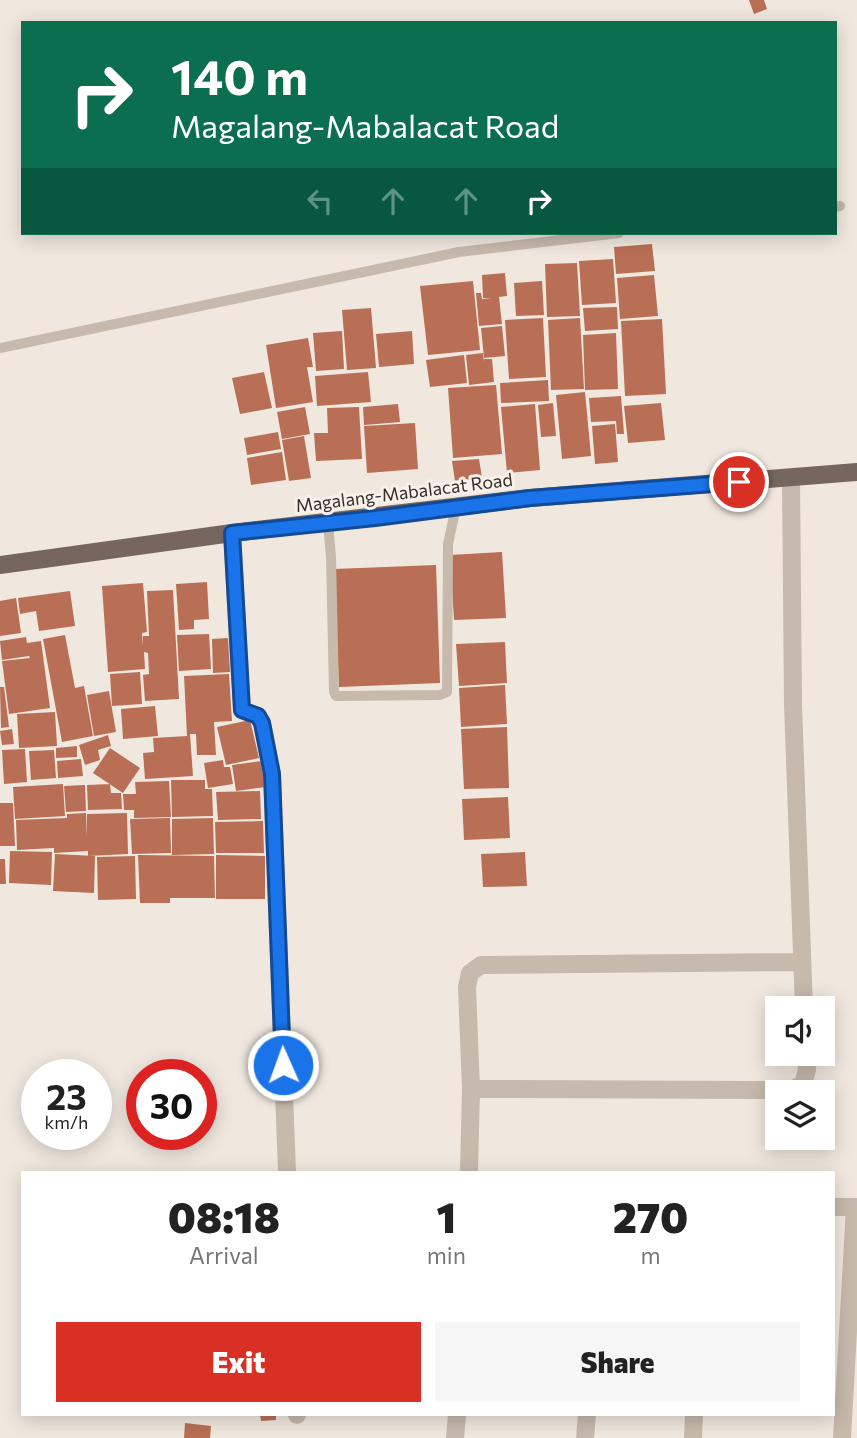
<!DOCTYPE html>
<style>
:root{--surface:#fff;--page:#f6f6f6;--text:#222;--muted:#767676;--accent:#d93025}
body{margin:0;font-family:Commissioner,sans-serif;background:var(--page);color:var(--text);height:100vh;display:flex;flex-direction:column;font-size:26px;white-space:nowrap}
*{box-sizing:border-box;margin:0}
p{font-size:23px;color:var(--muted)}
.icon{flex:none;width:38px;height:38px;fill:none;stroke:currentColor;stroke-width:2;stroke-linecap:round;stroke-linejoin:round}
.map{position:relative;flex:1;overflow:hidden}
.side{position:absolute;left:21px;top:1171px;width:814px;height:245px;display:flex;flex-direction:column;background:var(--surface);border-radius:0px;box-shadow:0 4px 18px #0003}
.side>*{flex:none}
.hud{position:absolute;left:21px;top:21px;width:816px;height:214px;border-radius:0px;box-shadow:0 4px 18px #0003;background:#0b6e4f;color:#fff;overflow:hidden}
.buttons{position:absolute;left:765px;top:996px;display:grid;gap:14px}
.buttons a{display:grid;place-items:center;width:70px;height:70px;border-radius:0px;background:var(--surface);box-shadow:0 4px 18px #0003;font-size:35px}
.speed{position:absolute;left:21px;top:1059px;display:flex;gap:14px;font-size:35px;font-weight:700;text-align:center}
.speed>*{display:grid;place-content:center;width:91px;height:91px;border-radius:50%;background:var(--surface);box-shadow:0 4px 18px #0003;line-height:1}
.speed small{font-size:18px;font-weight:400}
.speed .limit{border:10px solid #d22;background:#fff;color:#111}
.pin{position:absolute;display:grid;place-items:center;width:60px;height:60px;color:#fff;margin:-30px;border:4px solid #fff;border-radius:50%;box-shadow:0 2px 7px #0007}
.me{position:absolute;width:77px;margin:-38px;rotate:358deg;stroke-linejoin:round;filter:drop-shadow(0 0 5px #0008)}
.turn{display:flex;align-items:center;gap:24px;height:147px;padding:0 35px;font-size:32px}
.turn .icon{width:91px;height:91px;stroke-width:2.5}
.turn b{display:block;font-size:49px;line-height:60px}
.lanes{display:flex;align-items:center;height:66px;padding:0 35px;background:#0003;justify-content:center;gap:35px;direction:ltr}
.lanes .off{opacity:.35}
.eta{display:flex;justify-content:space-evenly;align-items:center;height:119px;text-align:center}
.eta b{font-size:42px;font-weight:800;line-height:49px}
.button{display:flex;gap:14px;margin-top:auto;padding:14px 35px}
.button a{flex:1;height:80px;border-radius:0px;background:var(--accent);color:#fff;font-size:28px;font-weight:800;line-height:80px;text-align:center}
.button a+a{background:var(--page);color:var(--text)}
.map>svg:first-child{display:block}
</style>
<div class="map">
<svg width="857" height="1438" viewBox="0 0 857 1438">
<rect width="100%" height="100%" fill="#f0e8df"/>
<path fill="#b86f55" d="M749 0H764L767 9 754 14Z
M652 244 655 271 616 274 614 247Z
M613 259 616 303 582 305 579 261Z
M577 263 580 316 547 317 545 264Z
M505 273 507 296 499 297 502 324 479 326 476 293H481L482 299 492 298H483L482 275Z
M654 275 658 316 620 319 617 278Z
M473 281 480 350 428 355 420 286Z
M542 281 544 315 516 316 514 283Z
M617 307 618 329 585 331 583 308Z
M371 308 376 368 347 370 342 310Z
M543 318 546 377 509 379 505 320Z
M580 318 584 389 551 390 548 320Z
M662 319 666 394 625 396 621 321Z
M502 326 505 356 484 358 481 328Z
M342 331 344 369 316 371 313 333Z
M412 331 414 364 379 367 376 334Z
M616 333 618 389 585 390 583 335Z
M308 338 313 367H307L313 402 276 408 266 345Z
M483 353 484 362V359H492L494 382 469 385 466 355Z
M464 355 467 383 430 387 426 360Z
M264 372 272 408 240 414 232 378Z
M368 372 371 402 317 406 315 376Z
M548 380 549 401 501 403 500 383Z
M496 385 502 454 453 458 448 388Z
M585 392 591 456 562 459 556 395Z
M621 396 624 434H617L616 421 591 422 589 398Z
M553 403 556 436 541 437 538 405Z
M661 403 665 440 628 443 624 406Z
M398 404 400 422 364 425 363 407Z
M535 404 540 470 507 473 501 407Z
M305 407 310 434 282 439 277 412Z
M359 407 362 459 316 461 314 433H328L327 408Z
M415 423 418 469 367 473 364 426Z
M615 424 618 462 595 464 592 426Z
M278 432 281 449 247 455 244 438Z
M304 436 311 478 289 481 282 440Z
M282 452 286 480 251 485 247 458Z
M479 459 482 478 455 481 452 461Z
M502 552 506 618 454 620 450 555Z
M436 565 440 683 339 687 334 569Z
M207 582 209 619 194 620V629L179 630 176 584Z
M143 583 147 632 142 633 143 646V636H149L147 591 173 590 179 699 145 701 143 675 149 674 148 653 144 652 145 669 108 672 102 586Z
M70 591 75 626 39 631 36 611 20 614 18 598Z
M16 598 21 633 0 636V601Z
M209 634 211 669 179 671 177 635Z
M65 635 75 688 84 686 93 736 62 742 43 639Z
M26 637 27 643 41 641 50 708 9 714 2 661 30 658 29 656 2 660 0 641Z
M228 638 230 672 213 673 212 639Z
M505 642 507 683 459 686 456 644Z
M140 672 142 704 112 706 110 674Z
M229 674 232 721 214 722 216 755H197L196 734H190L193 776 145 779 143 753 154 752 153 738 187 736 184 676Z
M505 685 507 724 461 727 459 688Z
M0 687H4L9 727 1 728Z
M109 691 116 732 94 736 87 695Z
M155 706 158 736 123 739 121 709Z
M55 712 57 746 19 748 17 714Z
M250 720 259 758 226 765 217 727Z
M507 727 509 788 464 789 461 729Z
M12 729 14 744 2 745 0 731Z
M108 735 111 746 98 750 100 760 85 765 79 745Z
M77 746V757L56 758V748Z
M110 748 140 768 123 793 93 773Z
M25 749 27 782 4 784 2 750Z
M54 750 56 778 31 780 29 751Z
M81 759 83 776 58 778 57 761Z
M223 760 224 767H230L233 784 208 788 204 763Z
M262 761 266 787 236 791 232 765Z
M171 780H205V789H212L213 816 172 817Z
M169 781 171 817 134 818V810H124L123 794H136L135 782Z
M63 784 65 816 15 819 13 787Z
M110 784 111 793H121L122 809 88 810 87 785Z
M85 785 86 811 66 812 64 786Z
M260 791 261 819 218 820 216 792Z
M508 797 510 838 464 840 462 799Z
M0 803H13L15 846H0Z
M86 813 87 837V814L127 813 128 854 88 856V851L54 853V848L17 850 16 820 67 818V814Z
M170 818 171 853 132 854 130 819Z
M213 818 214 854 172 855V819Z
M263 821 264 853H216L215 822Z
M10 851 52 852 51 885 9 883Z
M525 852 527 886 483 887 481 854Z
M55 854 95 856 94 893 53 891Z
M138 855 214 856 215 898H170V903H140Z
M216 855 265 856V899H216Z
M135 856 136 899 98 900 97 857Z
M0 859H5L6 884H0Z
M260 1414H276V1420L261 1421Z
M185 1423 211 1426 210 1438H184Z"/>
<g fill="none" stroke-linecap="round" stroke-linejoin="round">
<path stroke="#c7b9ac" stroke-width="10" d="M835 207 840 206
M0 348 459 252 619 233
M328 523 331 557 334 692 336 696 440 695 447 692 448 544 456 507"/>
<path stroke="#c7b9ac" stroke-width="18" d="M791 478 793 705 804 1008
M232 533 242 710 258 716 262 723 272 774 287 1172
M471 1089 791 1090 803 1084 807 1070 806 1054
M469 1172 471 1089 467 987 470 973 481 965 802 962
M833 1207H857
M297 1414V1415
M455 1438 457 1414
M585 1438 587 1414
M693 1438 694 1414
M842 1438 855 1207"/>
<path stroke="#76665d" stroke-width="18" d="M0 565 232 533 530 498 857 472"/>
</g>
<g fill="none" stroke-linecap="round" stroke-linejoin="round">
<g stroke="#114b97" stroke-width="18">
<path id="route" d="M283 1065 272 774 262 723 258 716 242 710 232 533 375 518 530 498 739 482"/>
</g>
<use href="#route" stroke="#1a73e8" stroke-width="12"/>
</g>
<g text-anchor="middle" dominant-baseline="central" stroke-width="6" stroke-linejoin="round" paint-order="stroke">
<g font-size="18" fill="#362e2a" stroke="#f8f2eb">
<text transform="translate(404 492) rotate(-7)">Magalang-Mabalacat Road</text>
</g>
</g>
</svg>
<div class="buttons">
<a><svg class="icon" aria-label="sound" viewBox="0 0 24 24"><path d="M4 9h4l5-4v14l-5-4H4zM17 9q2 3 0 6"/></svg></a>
<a><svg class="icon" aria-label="layers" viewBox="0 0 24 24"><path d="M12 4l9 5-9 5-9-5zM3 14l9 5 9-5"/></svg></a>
</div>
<div class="speed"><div>23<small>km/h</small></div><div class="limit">30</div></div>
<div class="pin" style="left:739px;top:482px;background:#d93025"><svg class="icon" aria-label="arrive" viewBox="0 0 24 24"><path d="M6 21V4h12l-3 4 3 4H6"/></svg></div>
<svg class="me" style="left:283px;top:1065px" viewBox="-20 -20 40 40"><circle r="17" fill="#1a73e8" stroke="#fff" stroke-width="3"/><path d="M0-11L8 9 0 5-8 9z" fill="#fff"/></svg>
<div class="hud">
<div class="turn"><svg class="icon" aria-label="right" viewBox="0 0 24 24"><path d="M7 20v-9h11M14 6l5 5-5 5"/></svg><div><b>140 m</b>Magalang-Mabalacat Road</div></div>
<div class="lanes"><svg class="icon off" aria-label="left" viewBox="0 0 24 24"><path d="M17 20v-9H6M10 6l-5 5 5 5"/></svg><svg class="icon off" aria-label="ahead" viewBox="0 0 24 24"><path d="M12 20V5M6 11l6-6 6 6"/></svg><svg class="icon off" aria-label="ahead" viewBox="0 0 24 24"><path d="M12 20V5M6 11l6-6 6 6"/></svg><svg class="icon" aria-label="right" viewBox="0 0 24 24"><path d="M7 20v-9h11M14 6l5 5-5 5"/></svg></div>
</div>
<section class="side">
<div class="eta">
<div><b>08:18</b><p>Arrival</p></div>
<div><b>1</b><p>min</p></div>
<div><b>270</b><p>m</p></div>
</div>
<div class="button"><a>Exit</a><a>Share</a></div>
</section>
</div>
